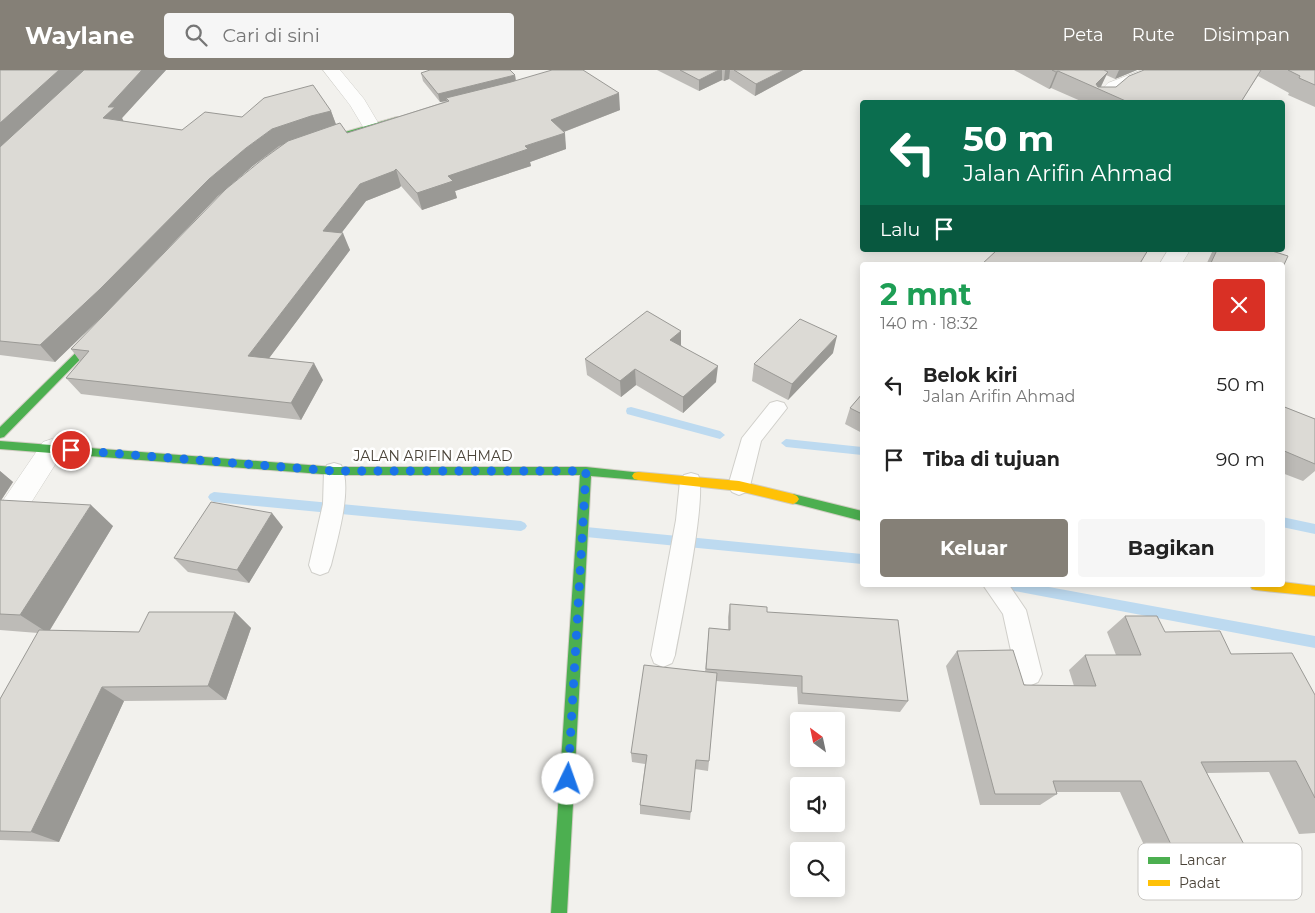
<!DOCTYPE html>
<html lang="id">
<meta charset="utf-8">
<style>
:root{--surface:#fff;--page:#f6f6f6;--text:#222;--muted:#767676;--accent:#858077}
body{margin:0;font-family:Montserrat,sans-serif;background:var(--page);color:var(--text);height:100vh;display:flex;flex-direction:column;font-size:19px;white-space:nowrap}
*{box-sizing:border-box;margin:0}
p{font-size:16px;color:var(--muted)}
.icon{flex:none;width:28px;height:28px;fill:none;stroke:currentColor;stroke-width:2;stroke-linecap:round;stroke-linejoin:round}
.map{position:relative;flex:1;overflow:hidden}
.sheet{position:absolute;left:860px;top:192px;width:425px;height:325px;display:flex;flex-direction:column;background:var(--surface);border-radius:5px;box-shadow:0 2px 12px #0003}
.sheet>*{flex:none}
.top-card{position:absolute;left:860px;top:30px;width:425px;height:152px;border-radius:5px;box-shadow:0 2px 12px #0003;background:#0b6e4f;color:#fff;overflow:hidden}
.needle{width:32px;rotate:327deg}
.fabs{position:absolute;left:790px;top:642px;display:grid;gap:10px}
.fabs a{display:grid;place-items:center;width:55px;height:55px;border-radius:5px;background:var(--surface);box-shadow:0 2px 12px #0003;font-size:25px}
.pin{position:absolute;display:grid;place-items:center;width:42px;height:42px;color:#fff;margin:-21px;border:2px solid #fff;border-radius:50%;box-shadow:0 1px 5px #0007}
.me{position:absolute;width:55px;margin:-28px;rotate:3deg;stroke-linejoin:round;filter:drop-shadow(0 0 4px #0008)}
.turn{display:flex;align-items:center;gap:18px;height:105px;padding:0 20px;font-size:22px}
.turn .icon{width:65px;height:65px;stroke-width:2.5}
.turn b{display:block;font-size:35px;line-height:42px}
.then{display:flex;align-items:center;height:48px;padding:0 20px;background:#0003;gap:10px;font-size:19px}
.round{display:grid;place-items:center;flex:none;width:52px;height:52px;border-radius:5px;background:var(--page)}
.summary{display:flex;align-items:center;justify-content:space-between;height:85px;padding:0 20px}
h1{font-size:30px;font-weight:700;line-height:38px;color:#1e9e55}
.action{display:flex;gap:10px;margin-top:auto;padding:10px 20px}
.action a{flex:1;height:58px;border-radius:5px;background:var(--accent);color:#fff;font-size:20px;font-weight:700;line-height:58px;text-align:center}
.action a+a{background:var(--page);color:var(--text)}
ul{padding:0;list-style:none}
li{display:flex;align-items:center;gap:15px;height:75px;padding:0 20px}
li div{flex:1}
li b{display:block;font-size:19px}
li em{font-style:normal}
header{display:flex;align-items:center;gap:30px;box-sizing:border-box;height:70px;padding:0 25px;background:var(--accent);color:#fff}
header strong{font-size:24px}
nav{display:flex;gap:28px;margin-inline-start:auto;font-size:18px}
.search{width:350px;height:45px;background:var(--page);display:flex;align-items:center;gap:12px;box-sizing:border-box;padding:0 18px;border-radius:5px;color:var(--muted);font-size:19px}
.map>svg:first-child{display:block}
</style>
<header>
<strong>Waylane</strong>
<div class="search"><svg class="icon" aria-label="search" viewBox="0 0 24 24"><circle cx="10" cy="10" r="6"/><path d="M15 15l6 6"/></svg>Cari di sini</div>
<nav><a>Peta</a><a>Rute</a><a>Disimpan</a></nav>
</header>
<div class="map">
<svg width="1315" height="843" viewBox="0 0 1315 843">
<rect width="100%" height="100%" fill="#f2f1ed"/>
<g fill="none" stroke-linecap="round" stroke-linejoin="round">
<path fill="#bddaf0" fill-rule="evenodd" d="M631 337 720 361 725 365 720 369 627 344 626 341 627 338Z
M786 369 862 377V385L786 377 781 373Z
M214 422 521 451 525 453 527 456 525 459 521 461 214 432 210 430 208 427 210 424Z
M1282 447 1315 454V464L1282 457Z
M586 457 862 484V494L586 467 582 465 580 462 582 459Z
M1003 515H1038L1315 566V578L1009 520 1005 519Z"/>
<g stroke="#d0cfca" stroke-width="2">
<path id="lane" d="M777 331 784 333 787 338 761 371 750 416 746 422 739 425 732 422 728 416 742 368 770 333Z
M334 393 341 395C353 418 337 470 331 495L328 502 320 505 312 502 309 495 323 434 324 401 327 395Z
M691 403 698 405C708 423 680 557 675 585L672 593 663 597 654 593 651 585 676 450 680 411 684 405Z
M983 515H1009L1026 540 1042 604 1038 612 1029 616 1020 612 1016 604 1003 544Z"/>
</g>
<g stroke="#d0cfca" stroke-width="1">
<path id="street" d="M323 0H340L364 29 380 56 377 60 371 61 365 60 350 35Z
M1142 0H1165L1163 3 1120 21 1107 32H1089L1108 13Z
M1168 180H1190L1181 195H1159Z
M52 369 61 372 65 379 10 466 0 470V435L43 372Z"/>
</g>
<g stroke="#d2cec4" stroke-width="2">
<path id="fast" d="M397 47 404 49 314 75 307 73Z
M103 258 108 261 106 263 4 367 0 368V357L100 259Z
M0 371 334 397H586L642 403 644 406 642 409 638 410 591 406 567 843H551L580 405H334L0 379Z
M793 424 862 441V451L789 432 787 429 789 426Z"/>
</g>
<g stroke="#d2cec4" stroke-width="2">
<path id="slow" d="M638 402 739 411 793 424 797 426 799 429 797 432 793 434 739 421 638 410 634 409 632 406 634 403Z
M1282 512 1315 516V526L1256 520 1252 519 1250 515H1282Z"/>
</g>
<use href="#lane" fill="#fdfdfc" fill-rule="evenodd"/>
<use href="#street" fill="#fdfdfc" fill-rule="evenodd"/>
<use href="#fast" fill="#4caf50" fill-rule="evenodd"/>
<use href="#slow" fill="#ffc107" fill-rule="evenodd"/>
</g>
<path fill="#bdbbb7" d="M0 0H166L122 48 123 51 182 60 242 47 331 41 336 55 347 63 447 31 440 32 423 11 421 3 515 5 516 11 620 40 564 62 566 79 530 92 531 96 455 121 457 128 422 140 401 116 399 118 366 131 341 163 350 180 269 288 323 310 301 350 81 324 66 308 80 291 71 279 281 76 254 95 218 126 113 236 55 292 0 285Z
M657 0H803L755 26 729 9 724 11 722 10 699 21Z
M1014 0H1137L1115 9 1106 5 1101 17H1116L1144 0H1315V37L1288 25 1289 23 1258 6 1241 32H1083L1051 18 1049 19Z
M1213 180H1269L1282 195H1206Z
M681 261V275L716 312 683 343 636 315 621 327 587 305 585 289Z
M833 283 788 330 752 311 754 294Z
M862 324V363L845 354 850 338Z
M1282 336 1315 349V401L1303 411 1282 403Z
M0 401 13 412 1 430 113 456 50 560 139 562 235 542 251 558 226 630 124 631 59 772 0 770V629L38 563 0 560Z
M283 457 249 513 188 502 174 488Z
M730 534 767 542 908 631 900 642 798 634 797 617 716 611 709 691 708 701 695 699 690 750 640 744V735L645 694 632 692 631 683 705 602 709 558 728 560V547Z
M1125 546 1165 562 1231 584 1315 625V763L1299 764 1269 702 1207 703 1263 811 1235 818 1167 826 1120 722H1057V724L1040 735H980L946 596 957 581 1024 615 1074 616 1069 600 1085 585H1116L1107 562Z"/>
<path fill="#9a9995" d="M59 0H87L0 80V53Z
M142 0H166L122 48 125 54 103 48 108 37Z
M719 0H722V10L699 21V10Z
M725 0H730L729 9 724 11Z
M784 0H803L755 26 756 14Z
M1119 0H1137L1115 9Z
M1058 1 1051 18 1049 19 1056 2Z
M1108 2 1100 18 1099 19 1096 14Z
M515 5 516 13 446 28 447 31 440 32 438 24Z
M619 23 620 40 553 66 551 50Z
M331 41 337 57 317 62 279 76 254 95 218 126 113 236 55 292 40 275 209 109 246 78 272 59 311 46Z
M565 63 566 79 530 92 531 96 455 121 457 128 422 140 417 123 448 106 525 76Z
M396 99 401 116 399 118 366 131 330 178 323 161 360 114Z
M343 163 350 180 258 303 248 286Z
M681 261V277L670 270Z
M837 266 833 283 788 330 792 314Z
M314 293 323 310 301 350 291 333Z
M718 296 716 312 683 343V327Z
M635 299 636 315 621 327 620 311Z
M0 401 13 412 0 432Z
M91 435 113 456 48 563 20 545Z
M272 443 283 457 249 513 237 500Z
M235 542 251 558 226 630 208 616Z
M102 617 124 631 59 772 31 762Z"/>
<path fill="#dcdad5" stroke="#9a9995" d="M0 0H59L0 53Z
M84 0H142L108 37H115L103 48 182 60 205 42 242 47 264 28 313 15 331 41 311 46 272 59 246 78 209 109 100 219 40 275 0 271V77Z
M430 0H510L515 5 438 24 421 3Z
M552 0H583L619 23 551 50 565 63 525 76 528 79 448 106 453 111 417 123 396 99 394 101 360 114 323 161 343 163 248 286 314 293 291 333 66 308 89 281 71 279 226 119 263 89 288 71 340 53 347 63 449 31 446 28 511 12Z
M680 0H719L699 10Z
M734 0H784L756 14Z
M1052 0H1104L1108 2 1096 14 1098 17H1116L1129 6 1144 0H1261L1241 32H1128L1058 1 1056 2Z
M1288 0H1315V15L1299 8 1300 6Z
M997 180H1148L1139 195H981Z
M1217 180H1269L1288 186 1282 199V195H1210Z
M647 241 681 261 670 270 718 296 683 327 635 299 620 311 585 289Z
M800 249 837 266 792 314 754 294Z
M862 324V344L850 338Z
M1282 336 1315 349V394L1282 380Z
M0 430 91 435 20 545 0 544Z
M211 432 272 443 237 500 174 488Z
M730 534 767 537V542L898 550 908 631 802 623V606L706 599 709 558 730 560Z
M149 542H235L208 616 102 617 31 762 0 761V629L39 560 139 562Z
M1125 546H1157L1165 562 1220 561 1231 584 1292 583 1315 625V728L1296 691 1201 692 1263 811 1192 819 1141 711H1053L1057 724H995L957 581 1013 580 1024 615 1096 616 1085 585H1141Z
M644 595 717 603 709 691 696 690 691 742 640 735 647 685 631 683Z"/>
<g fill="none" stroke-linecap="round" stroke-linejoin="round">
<path stroke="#1a73e8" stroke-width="9" stroke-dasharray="0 16.2" d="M71 380 334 401H586L568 709"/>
</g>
<g text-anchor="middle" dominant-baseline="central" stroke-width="5" stroke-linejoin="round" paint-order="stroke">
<g font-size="14" fill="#4a4338" stroke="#fff">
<text x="433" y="386">JALAN ARIFIN AHMAD</text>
</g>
</g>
<rect x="1138" y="773" width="164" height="57" rx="8" fill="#fff" stroke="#c9c7c3" stroke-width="1"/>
<rect x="1148" y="787" width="22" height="7" fill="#4caf50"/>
<rect x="1148" y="810" width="22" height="6" fill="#ffc107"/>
<g font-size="14" fill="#4a4338">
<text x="1179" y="795">Lancar</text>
<text x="1179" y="818">Padat</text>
</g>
</svg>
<div class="fabs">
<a><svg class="needle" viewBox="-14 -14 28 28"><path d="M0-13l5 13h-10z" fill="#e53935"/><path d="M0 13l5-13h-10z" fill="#767676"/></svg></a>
<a><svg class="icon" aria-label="sound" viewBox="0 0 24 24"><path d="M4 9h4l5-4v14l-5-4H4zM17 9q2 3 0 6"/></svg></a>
<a><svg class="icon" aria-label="search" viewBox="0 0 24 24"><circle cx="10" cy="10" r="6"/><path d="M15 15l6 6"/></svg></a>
</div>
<div class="pin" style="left:71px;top:380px;background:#d93025"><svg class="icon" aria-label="arrive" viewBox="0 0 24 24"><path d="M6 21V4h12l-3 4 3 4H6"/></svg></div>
<svg class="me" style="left:568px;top:709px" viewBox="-20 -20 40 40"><circle r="19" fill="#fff"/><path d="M0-13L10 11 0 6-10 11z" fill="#1a73e8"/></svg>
<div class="top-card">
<div class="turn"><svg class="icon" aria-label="left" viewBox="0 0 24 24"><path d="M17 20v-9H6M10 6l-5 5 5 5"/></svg><div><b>50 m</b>Jalan Arifin Ahmad</div></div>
<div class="then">Lalu<svg class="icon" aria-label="arrive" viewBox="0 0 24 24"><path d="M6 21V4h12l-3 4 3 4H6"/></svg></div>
</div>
<section class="sheet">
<div class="summary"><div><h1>2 mnt</h1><p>140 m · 18:32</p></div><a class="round" style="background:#d93025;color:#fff"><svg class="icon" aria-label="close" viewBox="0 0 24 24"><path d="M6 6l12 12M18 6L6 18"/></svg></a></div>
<ul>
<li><svg class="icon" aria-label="left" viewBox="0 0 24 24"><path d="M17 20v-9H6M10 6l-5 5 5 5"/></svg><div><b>Belok kiri</b><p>Jalan Arifin Ahmad</p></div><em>50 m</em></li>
<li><svg class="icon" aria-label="arrive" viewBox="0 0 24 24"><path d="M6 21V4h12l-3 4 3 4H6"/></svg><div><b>Tiba di tujuan</b></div><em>90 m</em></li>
</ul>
<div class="action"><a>Keluar</a><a>Bagikan</a></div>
</section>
</div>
